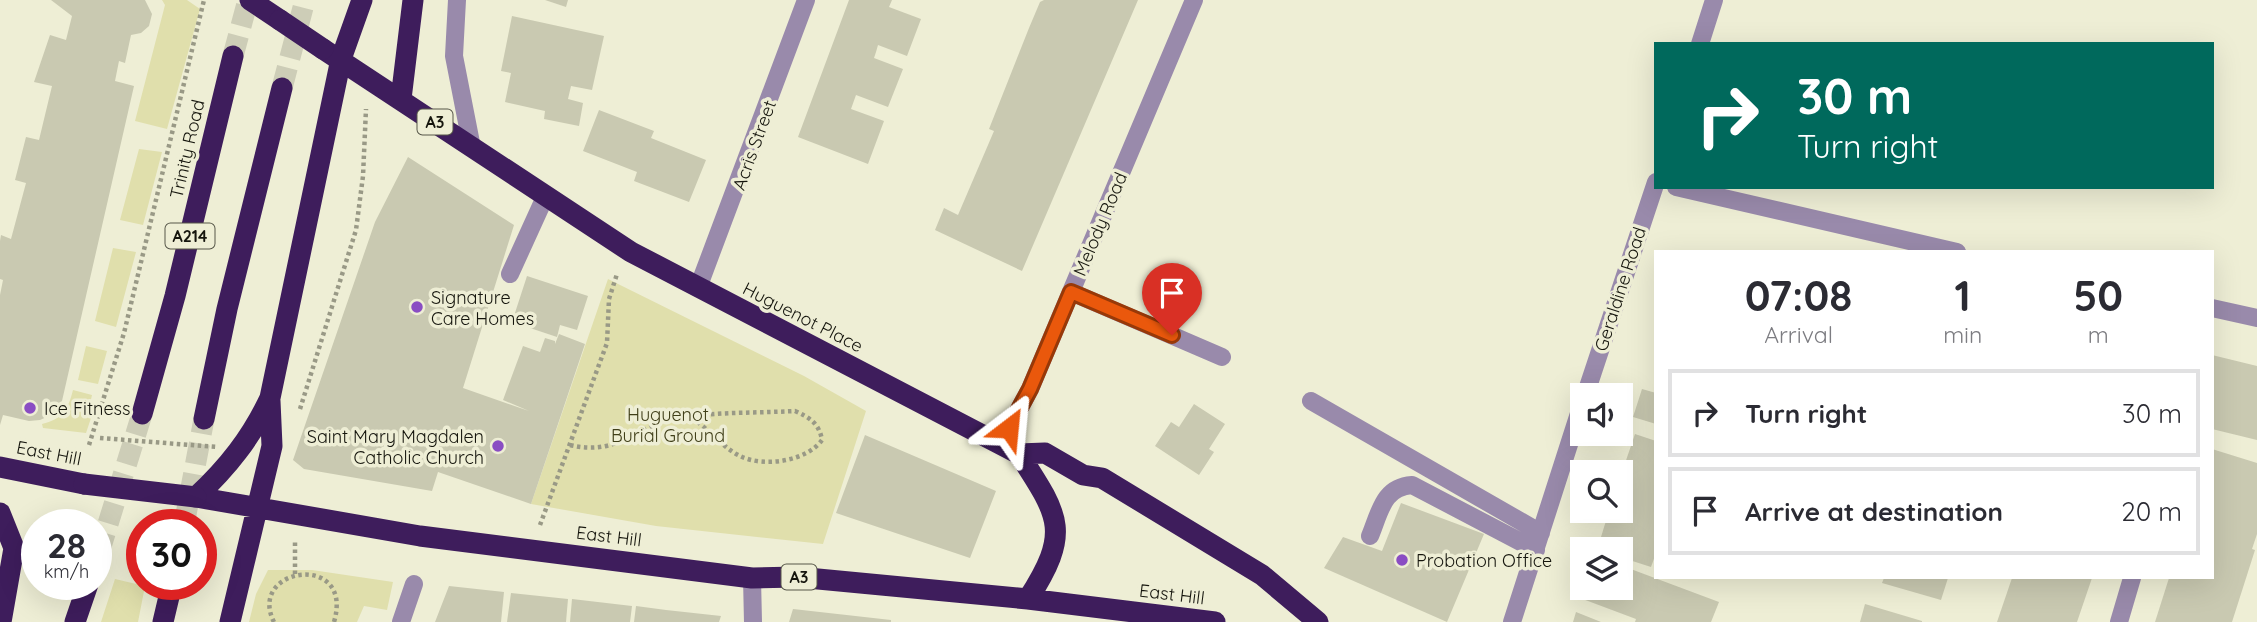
<!DOCTYPE html>
<style>
:root{--surface:#fff;--page:#f7f7f7;--text:#2b2b33;--muted:#7c7c81;--line:#e1e1e2}
body{margin:0;font-family:Quicksand,sans-serif;background:var(--page);color:var(--text);height:100vh;display:flex;flex-direction:column;font-size:26px;white-space:nowrap}
*{box-sizing:border-box;margin:0}
p{font-size:23px;color:var(--muted)}
.icon{flex:none;width:38px;height:38px;fill:none;stroke:currentColor;stroke-width:2;stroke-linecap:round;stroke-linejoin:round}
.map{position:relative;flex:1;overflow:hidden}
.sheet{position:absolute;left:1654px;top:250px;width:560px;height:329px;display:flex;flex-direction:column;background:var(--surface);border-radius:0px;box-shadow:0 7px 28px #0002}
.sheet>*{flex:none}
.top-card{position:absolute;left:1654px;top:42px;width:560px;height:147px;border-radius:0px;box-shadow:0 7px 28px #0002;background:#00695c;color:#fff;overflow:hidden}
.controls{position:absolute;left:1570px;top:383px;display:grid;gap:14px}
.controls a{display:grid;place-items:center;width:63px;height:63px;border-radius:0px;background:var(--surface);box-shadow:0 7px 28px #0002;font-size:35px}
.speed{position:absolute;left:21px;top:509px;display:flex;gap:14px;font-size:35px;font-weight:700;text-align:center}
.speed>*{display:grid;place-content:center;width:91px;height:91px;border-radius:50%;background:var(--surface);box-shadow:0 7px 28px #0002;line-height:1}
.speed small{font-size:18px;font-weight:400}
.speed .limit{border:10px solid #d22;background:#fff;color:#111}
.pin{position:absolute;display:grid;place-items:center;width:60px;height:60px;color:#fff;margin:-72px -30px;border-radius:50% 50% 50% 0;rotate:-45deg;box-shadow:0 0 7px #0007}
.pin .icon{rotate:45deg}
.me{position:absolute;width:77px;margin:-38px;rotate:29deg;stroke-linejoin:round;filter:drop-shadow(0 0 5px #0008)}
.turn{display:flex;align-items:center;gap:24px;height:147px;padding:0 28px;font-size:32px}
.turn .icon{width:91px;height:91px;stroke-width:2.5}
.turn b{display:block;font-size:49px;line-height:60px}
.eta{display:flex;justify-content:space-evenly;align-items:center;height:119px;text-align:center}
.eta b{font-size:42px;font-weight:800;line-height:49px}
ul{padding:0;list-style:none}
li{display:flex;align-items:center;gap:21px;height:88px;margin:0 14px 10px;padding:0 14px;border:4px solid var(--line);border-radius:0px}
li div{flex:1}
li b{display:block;font-size:26px}
li em{font-style:normal}
.map>svg:first-child{display:block}
</style>
<div class="map">
<svg width="2257" height="622" viewBox="0 0 2257 622">
<rect width="100%" height="100%" fill="#eeeed5"/>
<path fill="#e0dfac" d="M162 0H187L200 9 167 129 135 121 165 5Z
M139 149 162 152 143 225 120 220Z
M113 248 136 252 116 327 95 321Z
M608 279 804 376 866 411 823 544 656 526 531 504Z
M86 346 107 351 98 384 78 380Z
M73 390 92 395 87 417 91 418 86 433 43 428 42 424C62 419 68 410 73 390Z
M268 570H312L393 582 387 610 364 606 357 622H249L256 594Z
M115 579 145 586 138 622H101Z"/>
<path fill="#c9c9b1" d="M51 0H145L152 14 149 26 141 33 131 35 125 63 119 61 115 81 134 86 62 401 51 415 40 420 29 421 3 415 0 425V295L3 280 0 279V241L1 235 11 239 26 183 15 180 26 137 39 140 52 86 34 82 50 35 66 40 72 16Z
M545 0H568L566 7Z
M849 0H892L889 7 921 19 907 56 878 45 876 52 874 58 903 69 888 107 856 95 851 109 884 121 868 164 798 137Z
M1044 0H1138L1022 271 935 230 944 208 958 215 994 131 989 129 1029 28 1040 2Z
M512 16 604 36 592 90 571 86 568 99 583 103 579 126 544 119 545 111 505 102 511 73 501 71Z
M599 110 654 131 651 138 706 160 689 202 634 181 637 172 583 151Z
M408 157 514 225 463 388 529 411 503 400 523 346 540 352 545 338 555 341V344L559 334 585 344 531 504 438 472 432 491 304 469 293 460 375 222Z
M527 276 588 296 577 330 560 325 557 337 512 322Z
M2212 355 2257 366V440L2212 429Z
M1642 389 1656 393V424L1633 417Z
M1194 404 1225 424 1209 449 1214 452 1199 475 1155 446 1171 422 1179 427Z
M1635 434 1656 441V553L1651 567 1620 557V550H1597L1609 511H1620V478Z
M865 435 996 491 970 558 836 513Z
M2212 449 2257 463V534L2252 549 2255 550 2232 622H2155L2169 578H2212Z
M1401 503 1484 534 1447 622 1324 568 1343 537 1382 551Z
M1620 565 1719 602 1711 622H1635L1636 619 1580 598 1584 588H1620Z
M1884 578H1948L1941 600 1882 583Z
M2012 578H2092L2077 622H1997Z
M449 586 504 592 501 622H435Z
M511 593 568 599 566 622H507Z
M572 599 632 606 630 622H570Z
M1865 604 1922 621V622H1860Z
M636 606 666 610 721 616 719 622H634Z
M793 609 891 620V622H789Z
M1576 612 1601 622H1573Z"/>
<g fill="none" stroke-linecap="round" stroke-linejoin="round">
<path stroke="#cdcdb7" stroke-width="21" stroke-dasharray="21 10" stroke-linecap="butt" d="M233 56 248 0
M282 88 305 0
M184 525 204 419
M99 553 142 414"/>
<path stroke="#999986" stroke-width="4.5" stroke-dasharray="3.5 3.5" stroke-linecap="butt" d="M300 409 356 230 363 176 366 109
M89 445 124 333 204 0
M570 445C620 457 637 424 682 417 719 412 758 413 795 411 810 418 819 423 822 440 807 461 764 468 740 456 723 448 709 429 692 418
M540 525 607 343 609 299 617 274
M295 574V540
M274 622C246 567 355 551 334 622"/>
<path stroke="#998aab" stroke-width="18" d="M457 0 454 56 472 148
M1700 44 1714 0
M1676 187 1957 252
M510 274 545 197
M698 288 806 0
M1071 292 1222 357
M2212 308 2257 318
M1585 396 1656 182
M1311 401 1541 533
M1000 445 1030 389 1194 0
M1370 536C1380 512 1383 487 1412 485L1536 550
M752 578 753 622
M401 622 414 584
M1512 622 1582 404
M2119 622 2132 578"/>
<path stroke="#3e1d5c" stroke-width="21" d="M250 0 280 20
M323 49 631 252 1019 454 1045 453 1083 475 1102 478 1262 575 1318 622
M401 99 413 0
M142 414 175 296 233 56
M204 419 227 309 282 88
M1019 454C1060 517 1071 532 1028 599
M0 467 84 484
M196 497 420 536 752 578 797 577 1028 599 1215 622
M196 497C228 467 251 438 270 398L341 59 362 0
M0 513 14 548 1 622
M96 560 99 553
M75 622 88 584
M163 622 172 584
M230 622 272 446 270 401"/>
<path stroke="#999986" stroke-width="4.5" stroke-dasharray="3.5 3.5" stroke-linecap="butt" d="M100 438 217 447"/>
<path stroke="#3e1d5c" stroke-width="21" d="M280 20 323 49
M84 484 196 497"/>
</g>
<g fill="none" stroke-linecap="round" stroke-linejoin="round">
<g stroke="#983908" stroke-width="18">
<path id="route" d="M1009 428 1030 389 1071 292 1172 335"/>
</g>
<use href="#route" stroke="#ea580c" stroke-width="12"/>
</g>
<g fill="#8a4dc3" stroke="#eeeed5" stroke-width="2.5">
<circle cx="417" cy="307" r="7"/>
<circle cx="30" cy="408" r="7"/>
<circle cx="498" cy="446" r="7"/>
<circle cx="1402" cy="560" r="7"/>
</g>
<g text-anchor="middle" dominant-baseline="central" stroke-width="7" stroke-linejoin="round" paint-order="stroke">
<g fill="#eeeed5" stroke="#565649" stroke-width="2">
<rect x="417.5" y="109.5" width="35" height="25" rx="5"/>
<rect x="165.5" y="223.5" width="49" height="25" rx="5"/>
<rect x="781.5" y="564.5" width="35" height="25" rx="5"/>
</g>
<g font-size="16" font-weight="bold" fill="#15150d">
<text x="435" y="122">A3</text>
<text x="190" y="236">A214</text>
<text x="799" y="577">A3</text>
</g>
<g font-size="18" fill="#15150d" stroke="#eeeed5">
<text transform="translate(754 145) rotate(-70)">Acris Street</text>
<text transform="translate(187 149) rotate(-77)">Trinity Road</text>
<text transform="translate(1100 224) rotate(-67)">Melody Road</text>
<text transform="translate(1620 289) rotate(-72)">Geraldine Road</text>
<text transform="translate(803 317) rotate(27)">Huguenot Place</text>
<text transform="translate(49 453) rotate(11)">East Hill</text>
<text transform="translate(609 536) rotate(7)">East Hill</text>
<text transform="translate(1172 594) rotate(7)">East Hill</text>
</g>
<g font-size="18" fill="#15150d" stroke="#eeeed5" text-anchor="start">
<text x="431" y="297">Signature<tspan x="431" dy="21">Care Homes</tspan></text>
<text x="44" y="408">Ice Fitness</text>
<text x="484" y="436" text-anchor="end">Saint Mary Magdalen<tspan x="484" dy="21">Catholic Church</tspan></text>
<text x="1416" y="560">Probation Office</text>
</g>
<g font-size="18" fill="#403f19" stroke="#eeeed5">
<text x="668" y="414">Huguenot<tspan x="668" dy="21">Burial Ground</tspan></text>
</g>
</g>
</svg>
<div class="controls">
<a><svg class="icon" aria-label="sound" viewBox="0 0 24 24"><path d="M4 9h4l5-4v14l-5-4H4zM17 9q2 3 0 6"/></svg></a>
<a><svg class="icon" aria-label="search" viewBox="0 0 24 24"><circle cx="10" cy="10" r="6"/><path d="M15 15l6 6"/></svg></a>
<a><svg class="icon" aria-label="layers" viewBox="0 0 24 24"><path d="M12 4l9 5-9 5-9-5zM3 14l9 5 9-5"/></svg></a>
</div>
<div class="speed"><div>28<small>km/h</small></div><div class="limit">30</div></div>
<div class="pin" style="left:1172px;top:335px;background:#d93025"><svg class="icon" aria-label="arrive" viewBox="0 0 24 24"><path d="M6 21V4h12l-3 4 3 4H6"/></svg></div>
<svg class="me" style="left:1009px;top:428px" viewBox="-20 -20 40 40"><path d="M0-17L14 15 0 8-14 15z" fill="#ea580c" stroke="#fff" stroke-width="4"/></svg>
<div class="top-card">
<div class="turn"><svg class="icon" aria-label="right" viewBox="0 0 24 24"><path d="M7 20v-9h11M14 6l5 5-5 5"/></svg><div><b>30 m</b>Turn right</div></div>
</div>
<section class="sheet">
<div class="eta">
<div><b>07:08</b><p>Arrival</p></div>
<div><b>1</b><p>min</p></div>
<div><b>50</b><p>m</p></div>
</div>
<ul>
<li><svg class="icon" aria-label="right" viewBox="0 0 24 24"><path d="M7 20v-9h11M14 6l5 5-5 5"/></svg><div><b>Turn right</b></div><em>30 m</em></li>
<li><svg class="icon" aria-label="arrive" viewBox="0 0 24 24"><path d="M6 21V4h12l-3 4 3 4H6"/></svg><div><b>Arrive at destination</b></div><em>20 m</em></li>
</ul>
</section>
</div>
